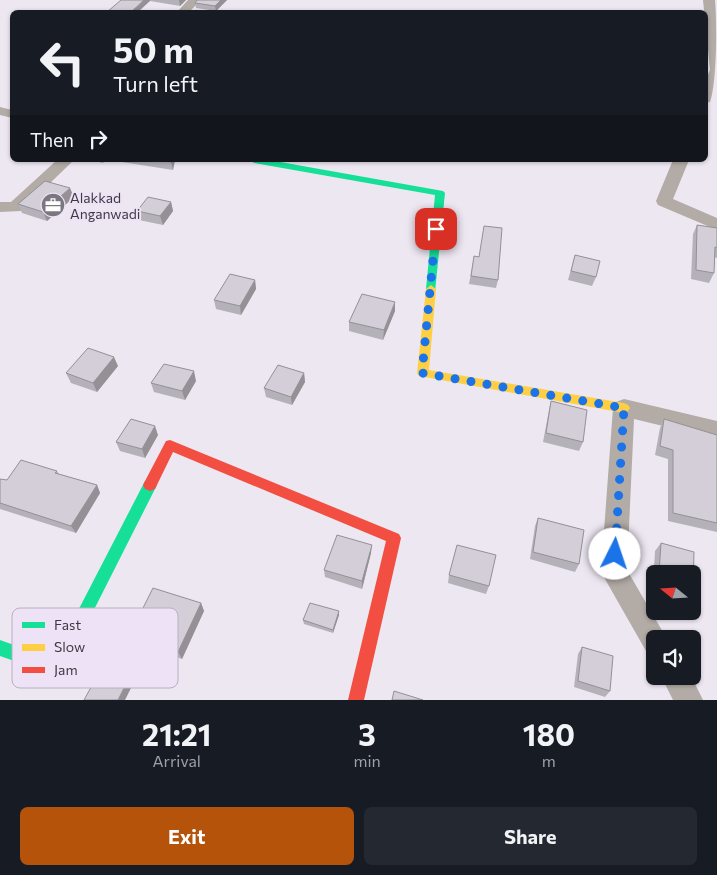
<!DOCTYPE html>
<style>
:root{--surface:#171b24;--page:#242831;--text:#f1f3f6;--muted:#9ea1a6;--accent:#b45309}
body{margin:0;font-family:Commissioner,sans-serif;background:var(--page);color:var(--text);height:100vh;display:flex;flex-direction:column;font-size:19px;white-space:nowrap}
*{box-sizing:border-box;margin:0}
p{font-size:16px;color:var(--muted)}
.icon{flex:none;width:28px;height:28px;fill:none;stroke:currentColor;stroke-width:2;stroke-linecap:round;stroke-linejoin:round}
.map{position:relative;height:700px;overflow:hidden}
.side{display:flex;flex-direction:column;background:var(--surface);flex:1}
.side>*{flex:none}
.guide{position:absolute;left:10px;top:10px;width:698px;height:152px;border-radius:8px;box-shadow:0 1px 4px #0004;background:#171b24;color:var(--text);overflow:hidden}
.needle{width:32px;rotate:288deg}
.tools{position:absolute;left:646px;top:565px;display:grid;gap:10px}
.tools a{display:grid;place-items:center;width:55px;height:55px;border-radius:8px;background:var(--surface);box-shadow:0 1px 4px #0004;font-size:25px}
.pin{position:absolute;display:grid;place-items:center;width:42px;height:42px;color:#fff;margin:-21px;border-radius:10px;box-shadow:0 2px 8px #0006}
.me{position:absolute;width:55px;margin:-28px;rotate:4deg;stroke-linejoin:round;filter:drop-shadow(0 0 4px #0008)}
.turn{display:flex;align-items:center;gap:18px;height:105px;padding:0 20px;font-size:22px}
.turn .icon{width:65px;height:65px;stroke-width:2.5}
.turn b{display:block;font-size:35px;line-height:42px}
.then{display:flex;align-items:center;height:48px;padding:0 20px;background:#0003;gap:10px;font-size:19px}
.eta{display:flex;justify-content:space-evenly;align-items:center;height:85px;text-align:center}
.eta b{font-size:30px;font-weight:700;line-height:35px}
.action{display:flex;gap:10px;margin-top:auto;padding:10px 20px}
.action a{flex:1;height:58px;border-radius:8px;background:var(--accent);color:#fff;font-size:20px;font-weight:700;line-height:58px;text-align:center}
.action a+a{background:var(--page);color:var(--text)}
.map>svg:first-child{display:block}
</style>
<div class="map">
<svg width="717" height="700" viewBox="0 0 717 700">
<rect width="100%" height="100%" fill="#ede7f2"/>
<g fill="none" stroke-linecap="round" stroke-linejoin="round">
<path fill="#b3aba5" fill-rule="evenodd" d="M188 0H201L189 12H177Z
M703 0H715C717 23 717 83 710 102L705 103V81L710 70Z
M0 107 12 110V118L0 115Z
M57 160H74L21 211 0 212V202H11Z
M673 160H689L673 199 717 218V230L658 205 656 201Z
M624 399 717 421V439L634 419 627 570 667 639H655V655L646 651 601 572 613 408 616 402Z
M661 676H691L703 700H673Z"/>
<path fill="#16e098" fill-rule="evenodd" d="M250 160H269L443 191 445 193 435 292 431 293 426 289 435 195 254 163Z
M150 479 155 481 157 485 62 673 57 676 0 656V640L53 659 145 481Z"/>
<path fill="#ffcf43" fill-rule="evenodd" d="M431 285 436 289 429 370 624 403 628 405 630 408 628 411 624 413 419 376 417 373 426 289Z"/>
<path fill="#f24e42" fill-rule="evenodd" d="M170 440 399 534 401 538 364 700H348L386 541 173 452 155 489 150 491 145 489 143 485 145 481 166 441Z"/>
</g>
<path fill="#b5b1b9" d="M121 0H186L180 6 150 1Z
M197 0H227L216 11 196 8 195 3Z
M90 160H106L103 163Z
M109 160H175L173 170Z
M74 197 47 221 22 213 18 204Z
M171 202 173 211 163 225 139 220 137 211Z
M697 225 717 228V258L714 257V273L709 283 691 279 693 234Z
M575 255 596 277 592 286 568 280Z
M474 256 498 280 496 288 469 284Z
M255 280 256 289 241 315 216 309 214 300Z
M395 311 383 340 349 331V322Z
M118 366 97 392 71 383 66 373Z
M304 373 305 382 292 405 266 397 264 388Z
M196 381 185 400 154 392 151 383Z
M551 401 583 442 579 451 543 442 549 410Z
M664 419 717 435V532L668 521V459L655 455 660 428Z
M158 435 145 458 120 451 116 442Z
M57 471 59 474 97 485 100 493 76 533 0 509V479L7 480Z
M538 518 579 564 575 572 530 559 535 526Z
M661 543 692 574H655V587L653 586 655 551Z
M371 553 362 589 325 577 324 570Z
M449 575 489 586 486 594 448 583Z
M201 603 204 611 182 659 133 642 129 636Z
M339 611V615L333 633 304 624 303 620Z
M582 647 610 691 605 697 574 687 578 654Z"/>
<path fill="#949096" d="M144 0H150V1L138 12H131Z
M179 0H186L180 6Z
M221 0H227L216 11 215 6Z
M172 160H175L173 170 171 162Z
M70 188 74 197 47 221 43 212Z
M171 202 173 211 163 225 160 216Z
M255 280 256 289 241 315 240 306Z
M395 302V311L383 340 384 330Z
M114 357 118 366 97 392 93 383Z
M194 371 196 381 185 400 182 391Z
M304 373 305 382 292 405 291 397Z
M155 426 158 435 145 458 142 449Z
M97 485 100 493 76 533 71 526Z
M372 545 371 553 362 589V581Z
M201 603 204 611 182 659 178 652Z
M339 611V615L333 633V630Z
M128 680 132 686 125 700H118Z"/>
<path fill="#d3ced7" stroke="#949096" d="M121 0H144L131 12H107Z
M197 0H221L215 6 195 3Z
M156 160H172L171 162Z
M45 181 70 188 43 212 18 204Z
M148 197 171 202 160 216 137 211Z
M697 225 717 228V248L715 247 714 273 696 270Z
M484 226 502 228 498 280 471 276 474 256 479 257Z
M575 255 600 261 596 277 571 271Z
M230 274 255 280 240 306 214 300Z
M362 294 395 302 384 330 349 322Z
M88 348 114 357 93 383 66 373Z
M164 364 194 371 182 391 151 383Z
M278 365 304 373 291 397 264 388Z
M551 401 587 410 583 442 546 433Z
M131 419 155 426 142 449 116 442Z
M664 419 717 435V523L673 513V450L660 446Z
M21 460 57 471 55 473 97 485 71 526 0 503V479L7 480Z
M538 518 584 530 579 564 533 552Z
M337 535 372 545 362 581 324 570Z
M661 543 694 552 693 589 692 574H659Z
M457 545 496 555 489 586 449 575Z
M153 588 201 603 178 652 129 636Z
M310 603 339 611 333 630 303 620Z
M582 647 613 656 610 691 578 681Z
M100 671 128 680 118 700H84Z
M394 691 423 700H392Z"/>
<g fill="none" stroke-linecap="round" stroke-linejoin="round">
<path stroke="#1a73e8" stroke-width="9" stroke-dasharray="0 16.2" d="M436 229 422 373 624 408 615 554"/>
</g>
<defs>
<g id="office-disc" transform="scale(1.25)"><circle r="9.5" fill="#7b7780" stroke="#eee3f6"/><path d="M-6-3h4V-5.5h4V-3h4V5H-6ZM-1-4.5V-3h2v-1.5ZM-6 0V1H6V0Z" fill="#fff"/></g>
</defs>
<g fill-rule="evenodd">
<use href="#office-disc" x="53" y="205"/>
</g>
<g text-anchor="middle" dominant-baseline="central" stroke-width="4" stroke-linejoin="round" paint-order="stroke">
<g font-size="14" fill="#3e3a42" stroke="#eee3f6" text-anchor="start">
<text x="70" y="197">Alakkad<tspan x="70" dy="16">Anganwadi</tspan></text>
</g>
</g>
<rect x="12" y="608" width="166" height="80" rx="8" fill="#eee3f6" stroke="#b9b0c0" stroke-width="1"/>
<rect x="22" y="622" width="23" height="6" fill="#16e098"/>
<rect x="22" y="644" width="23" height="7" fill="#ffcf43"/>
<rect x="22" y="667" width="23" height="6" fill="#f24e42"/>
<g font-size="14" fill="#3e3a42">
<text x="54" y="630">Fast</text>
<text x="54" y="652">Slow</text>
<text x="54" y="675">Jam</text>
</g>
</svg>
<div class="tools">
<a><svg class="needle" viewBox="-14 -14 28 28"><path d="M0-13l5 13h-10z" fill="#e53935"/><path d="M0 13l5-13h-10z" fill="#9ea1a6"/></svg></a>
<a><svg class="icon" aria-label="sound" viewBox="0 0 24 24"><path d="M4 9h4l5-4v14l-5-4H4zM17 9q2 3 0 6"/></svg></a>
</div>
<div class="pin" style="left:436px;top:229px;background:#d93025"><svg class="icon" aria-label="arrive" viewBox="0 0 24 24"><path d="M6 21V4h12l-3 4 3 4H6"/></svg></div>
<svg class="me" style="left:615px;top:554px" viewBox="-20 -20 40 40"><circle r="19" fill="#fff"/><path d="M0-13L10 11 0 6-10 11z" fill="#1a73e8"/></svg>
<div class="guide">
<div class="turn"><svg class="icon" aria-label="left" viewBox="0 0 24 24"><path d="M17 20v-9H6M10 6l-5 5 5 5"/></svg><div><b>50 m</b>Turn left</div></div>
<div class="then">Then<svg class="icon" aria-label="right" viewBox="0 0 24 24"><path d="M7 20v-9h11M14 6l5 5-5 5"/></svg></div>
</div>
</div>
<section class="side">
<div class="eta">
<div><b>21:21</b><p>Arrival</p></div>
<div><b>3</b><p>min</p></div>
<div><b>180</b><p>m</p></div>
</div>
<div class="action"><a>Exit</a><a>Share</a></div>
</section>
